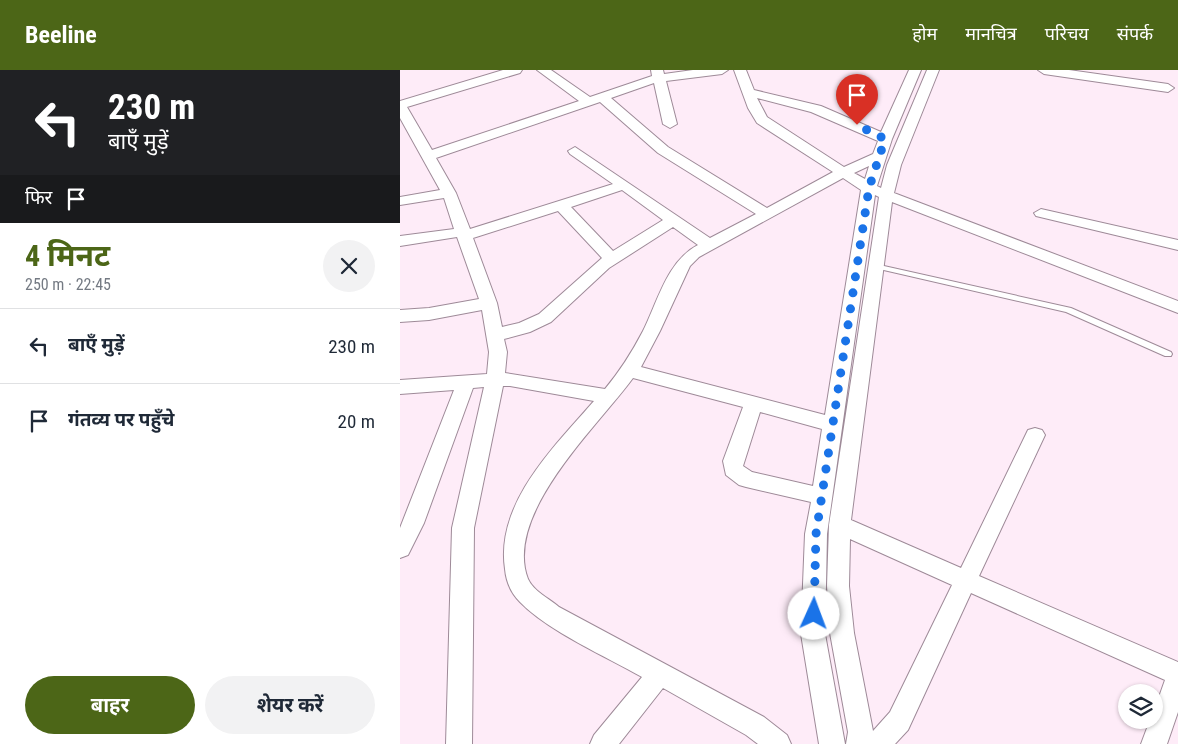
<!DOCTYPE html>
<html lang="hi">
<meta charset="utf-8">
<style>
:root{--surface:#fff;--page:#f2f2f3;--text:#1f2937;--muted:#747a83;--line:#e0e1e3;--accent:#4c6617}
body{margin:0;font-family:"Roboto Condensed","Noto Sans Devanagari",sans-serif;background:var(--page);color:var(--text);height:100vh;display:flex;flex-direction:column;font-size:19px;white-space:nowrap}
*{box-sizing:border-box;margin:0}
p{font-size:16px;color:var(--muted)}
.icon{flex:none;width:28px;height:28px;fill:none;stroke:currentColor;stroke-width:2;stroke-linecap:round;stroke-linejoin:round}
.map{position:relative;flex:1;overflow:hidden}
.drawer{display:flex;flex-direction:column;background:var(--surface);width:400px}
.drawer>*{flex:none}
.guide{background:#202124;color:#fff;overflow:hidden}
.buttons{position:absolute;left:718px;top:614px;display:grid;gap:10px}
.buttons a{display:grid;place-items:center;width:45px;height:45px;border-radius:50%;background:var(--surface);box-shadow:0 1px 4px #0004;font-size:25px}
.pin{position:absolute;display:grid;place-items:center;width:42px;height:42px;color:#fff;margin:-51px -21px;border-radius:50% 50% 50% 0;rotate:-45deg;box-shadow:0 0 5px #0007}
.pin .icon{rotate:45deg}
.me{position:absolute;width:55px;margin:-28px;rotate:2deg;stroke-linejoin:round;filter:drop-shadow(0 0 4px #0008)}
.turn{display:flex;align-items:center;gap:18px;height:105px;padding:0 25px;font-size:22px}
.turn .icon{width:65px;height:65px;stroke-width:2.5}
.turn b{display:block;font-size:35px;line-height:42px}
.then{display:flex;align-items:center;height:48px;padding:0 25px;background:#0003;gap:10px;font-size:19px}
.round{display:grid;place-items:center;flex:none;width:52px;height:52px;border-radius:26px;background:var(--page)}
.head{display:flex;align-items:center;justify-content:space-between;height:85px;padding:0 25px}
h1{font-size:30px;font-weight:700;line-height:38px;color:var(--accent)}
.cta{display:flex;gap:10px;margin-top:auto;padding:10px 25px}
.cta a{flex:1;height:58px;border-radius:30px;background:var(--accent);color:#fff;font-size:20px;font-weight:700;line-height:58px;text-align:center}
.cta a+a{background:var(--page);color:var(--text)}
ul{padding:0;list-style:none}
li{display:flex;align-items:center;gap:15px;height:75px;padding:0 25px;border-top:1px solid var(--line)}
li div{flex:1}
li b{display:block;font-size:19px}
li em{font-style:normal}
header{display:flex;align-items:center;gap:30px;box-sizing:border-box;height:70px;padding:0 25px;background:var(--accent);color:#fff}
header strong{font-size:24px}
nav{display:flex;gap:28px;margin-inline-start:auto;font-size:18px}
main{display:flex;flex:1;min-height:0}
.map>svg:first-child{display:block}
</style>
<header>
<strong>Beeline</strong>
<nav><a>होम</a><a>मानचित्र</a><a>परिचय</a><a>संपर्क</a></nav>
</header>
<main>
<section class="drawer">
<div class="guide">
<div class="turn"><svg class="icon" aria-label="left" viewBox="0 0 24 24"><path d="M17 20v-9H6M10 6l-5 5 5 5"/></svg><div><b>230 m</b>बाएँ मुड़ें</div></div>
<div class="then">फिर<svg class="icon" aria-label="arrive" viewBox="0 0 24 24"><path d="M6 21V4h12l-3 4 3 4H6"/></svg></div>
</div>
<div class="head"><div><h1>4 मिनट</h1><p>250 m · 22:45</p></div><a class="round"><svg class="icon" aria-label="close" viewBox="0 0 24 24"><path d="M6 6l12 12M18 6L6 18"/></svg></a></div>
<ul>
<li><svg class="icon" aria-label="left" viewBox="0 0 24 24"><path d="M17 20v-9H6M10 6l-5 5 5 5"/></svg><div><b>बाएँ मुड़ें</b></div><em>230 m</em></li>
<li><svg class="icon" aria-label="arrive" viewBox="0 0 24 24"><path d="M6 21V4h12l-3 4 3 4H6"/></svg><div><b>गंतव्य पर पहुँचे</b></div><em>20 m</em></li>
</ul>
<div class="cta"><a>बाहर</a><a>शेयर करें</a></div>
</section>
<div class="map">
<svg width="778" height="674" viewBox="0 0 778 674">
<rect width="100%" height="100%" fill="#feecf8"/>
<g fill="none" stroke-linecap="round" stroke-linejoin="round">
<g stroke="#9e8a98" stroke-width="2">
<path id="lane" d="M472 194H475L671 238 771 282 772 284 771 286H765L666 242 475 198 471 196Z"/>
</g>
<g stroke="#9e8a98" stroke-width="2">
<path id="street" d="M103 0H122L120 3 7 37 32 80 179 31 137 0H151L190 27 252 6 251 0H263L264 4 293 0H328L322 4 266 11 277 54 270 58 263 54 254 13 211 28 268 77 367 138 433 102 357 53 348 38 334 0H346L354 20 421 36 481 62 509 0H521L492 69 477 116 481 118 487 95 527 0H539L501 95 494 123 778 231V243L492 132 451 450 561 498 628 360 635 358 642 360 645 365 579 506 778 592V642L767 674H741L750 650H754V641L765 610 571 523 508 660 495 674H446L448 662 430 563 427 516 429 455 479 127 475 125 427 464 425 564 445 674H419L401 564 405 464 411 432 346 417 339 415 326 405 323 391 343 337 233 308C198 356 103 444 128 509 133 521 150 529 159 537L364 647 387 665 391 674H358L346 665 263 618 219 674H190L194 665 242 607C207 587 148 561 120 532 111 523 106 511 105 499 95 433 155 376 194 331L110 316H103L74 458 72 674H46L52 458 84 317 73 318 24 453 8 485 0 488V458L54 320 0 324V310L87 304 89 282 82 240 29 250 0 252V240L29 238 79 229 57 167 0 176V166L54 159 44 128 0 135V127L40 120 0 48V31ZM357 28 411 42 478 71 473 84 444 97 367 47ZM200 32 258 83 356 144 310 168 175 77 168 81 170 84 213 114 70 159 56 123 36 88ZM469 96 465 109 454 103ZM443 108 461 120 425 345 241 297 260 261 290 196 299 187ZM222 120 263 150 213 181 171 137ZM158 141 202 188 139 244 119 253 102 257 97 233 73 168ZM273 157 298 175C267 191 258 231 243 261 232 282 220 301 205 319L105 303 107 282 104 269 130 262 151 252 209 198ZM360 342 422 359 413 416 352 402 343 396ZM450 469 552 515 490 642 473 661 454 563 449 516Z
M638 0H669L768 14 774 18 768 22 644 4Z
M641 139 778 170V180L636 146 634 143Z"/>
</g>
<use href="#lane" fill="#fff" fill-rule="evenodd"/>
<use href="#street" fill="#fff" fill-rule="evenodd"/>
</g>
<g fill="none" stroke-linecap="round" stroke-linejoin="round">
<path stroke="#1a73e8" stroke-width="9" stroke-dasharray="0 16.2" d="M414 544 416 464 469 118 485 69 457 55"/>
</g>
</svg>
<div class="buttons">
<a><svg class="icon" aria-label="layers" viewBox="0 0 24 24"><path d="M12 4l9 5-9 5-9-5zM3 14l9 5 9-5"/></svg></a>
</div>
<div class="pin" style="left:457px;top:55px;background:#d93025"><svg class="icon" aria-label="arrive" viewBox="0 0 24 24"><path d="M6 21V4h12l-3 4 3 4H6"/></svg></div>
<svg class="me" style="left:414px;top:544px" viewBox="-20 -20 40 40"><circle r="19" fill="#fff"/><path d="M0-13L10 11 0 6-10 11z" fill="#1a73e8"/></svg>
</div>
</main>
